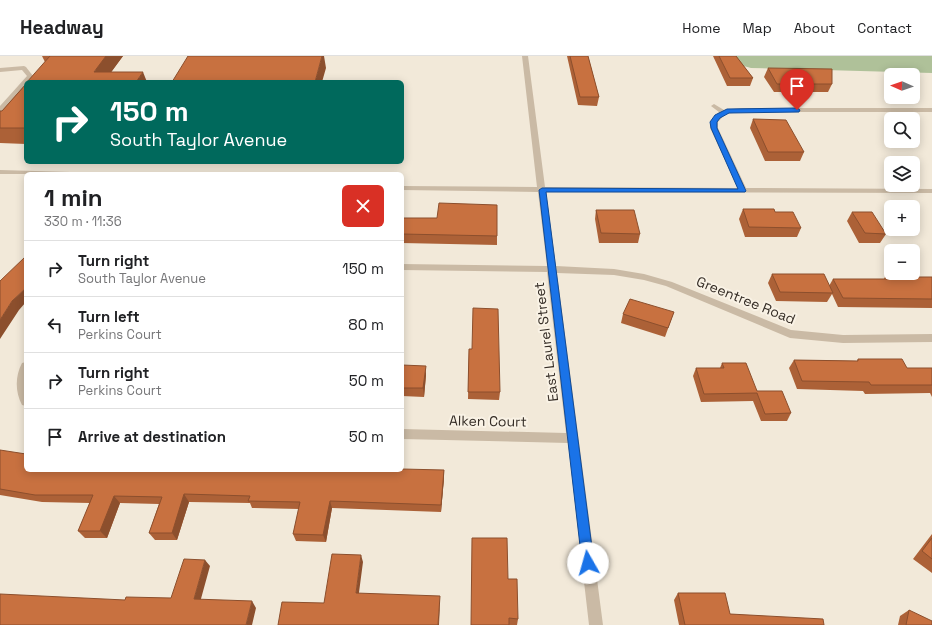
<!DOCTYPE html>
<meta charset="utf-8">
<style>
:root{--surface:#fff;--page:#f2f2f2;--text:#202124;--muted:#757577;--line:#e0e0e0}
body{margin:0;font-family:"Space Grotesk",sans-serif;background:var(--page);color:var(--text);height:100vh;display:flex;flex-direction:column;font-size:15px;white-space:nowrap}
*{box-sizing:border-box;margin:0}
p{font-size:13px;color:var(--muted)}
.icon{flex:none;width:22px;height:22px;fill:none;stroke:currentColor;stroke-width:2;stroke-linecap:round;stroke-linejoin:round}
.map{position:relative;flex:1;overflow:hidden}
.drawer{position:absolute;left:24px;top:116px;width:380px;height:300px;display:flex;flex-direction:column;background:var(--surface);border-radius:6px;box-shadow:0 2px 10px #0003}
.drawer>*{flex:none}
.banner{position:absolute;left:24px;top:24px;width:380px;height:84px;border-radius:6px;box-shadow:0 2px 10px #0003;background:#00695c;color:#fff;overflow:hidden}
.needle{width:26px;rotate:272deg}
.buttons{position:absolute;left:884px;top:12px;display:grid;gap:8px}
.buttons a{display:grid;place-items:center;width:36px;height:36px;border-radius:6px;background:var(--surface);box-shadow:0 2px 10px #0003;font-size:20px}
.pin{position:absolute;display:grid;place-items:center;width:34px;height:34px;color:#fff;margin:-41px -17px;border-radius:50% 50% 50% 0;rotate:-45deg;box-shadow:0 0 4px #0007}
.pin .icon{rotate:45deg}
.me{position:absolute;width:44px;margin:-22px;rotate:353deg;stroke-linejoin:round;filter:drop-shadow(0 0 3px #0008)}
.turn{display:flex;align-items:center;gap:14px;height:84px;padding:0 20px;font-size:18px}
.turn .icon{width:52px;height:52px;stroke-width:2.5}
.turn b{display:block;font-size:28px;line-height:34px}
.round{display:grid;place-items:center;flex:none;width:42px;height:42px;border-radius:6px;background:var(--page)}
.summary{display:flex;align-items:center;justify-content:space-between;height:68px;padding:0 20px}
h1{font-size:24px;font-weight:700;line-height:30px}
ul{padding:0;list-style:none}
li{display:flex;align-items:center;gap:12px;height:56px;padding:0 20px;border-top:1px solid var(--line)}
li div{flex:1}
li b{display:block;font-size:15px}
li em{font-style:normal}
header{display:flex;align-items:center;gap:24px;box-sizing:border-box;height:56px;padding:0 20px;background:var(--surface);border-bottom:1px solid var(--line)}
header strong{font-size:19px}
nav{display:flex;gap:22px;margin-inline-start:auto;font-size:14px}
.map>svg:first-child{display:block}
</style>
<header>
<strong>Headway</strong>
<nav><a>Home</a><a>Map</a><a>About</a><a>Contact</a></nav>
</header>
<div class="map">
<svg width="932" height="569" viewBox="0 0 932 569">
<rect width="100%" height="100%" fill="#f2e9d9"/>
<path fill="#afc199" d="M727 0H932V17L751 12 729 6Z"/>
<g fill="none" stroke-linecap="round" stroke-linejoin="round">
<path fill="#cabaa5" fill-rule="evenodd" d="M522 0H528L545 131 738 132 710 72V66L719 56 711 50 714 48 724 54 741 52H932V56H741L725 58 718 66V72L746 132 932 133V137L546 136 556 210 614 213 644 218 672 226 791 274 843 279 932 278V286L843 287 790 282 666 230 644 224 614 219 557 217 603 569H589L568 387 402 383V373L566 377 547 216 402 214V208L547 210 538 136 402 134V130L537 131Z
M24 10 26 11 33 20 28 26H26V29L2 55 0 56V50L27 20 22 14 0 16V12Z
M0 114 70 116 74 118H0Z
M26 306V350L22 349C15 336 15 320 22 307Z"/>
</g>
<path fill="#ac6137" d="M42 0H123L111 16 45 6Z
M567 0H588L599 41 597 50 578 49Z
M713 0H736L753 22 750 30H727Z
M768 12 832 28 828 36H774L764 21Z
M26 28V88L0 87V55H2Z
M753 63 804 96 800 105H765L750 72Z
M743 153 775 156 801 172 797 181H745L739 163Z
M596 154 640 178 638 187H599L595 163Z
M852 156 886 178 880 187H859L847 165Z
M402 162 497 180V189L402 187Z
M772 218 829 230 833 223H884L886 219 919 221H932V252L838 251 832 238 827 246 776 245 768 227Z
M674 256 665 281 621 267 623 258Z
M469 293 500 336 499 344 468 343Z
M858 303 907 312H932V341L930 337 865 338 863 335 797 333 789 312 794 304 857 305Z
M722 307 757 335 791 357 787 365H761L753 345 701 346 693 320 696 312H720Z
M402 309 426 319 424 341 402 340Z
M0 394 26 414H444V422L441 456 332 452 326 486 296 485 293 478 299 453 252 452 250 447 189 446 177 484H155L149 477 159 448 120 447 107 482H85L78 475 90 447 42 446 0 439Z
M932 478V517L913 503Z
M508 523 518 563 517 569H509Z
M678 537 730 558 824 569H679L674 544Z
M909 554 932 569H898L900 560Z"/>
<path fill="#8c4f2d" d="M106 0H123L104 26 94 16Z
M322 0H324L326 12 322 26H315Z
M143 16 147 26H136Z
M26 232V246L19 254 0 283V264L12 245Z
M426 310V319L424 341 423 332Z
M444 414V422L441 456V449Z
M184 438 189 446 177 484 172 477Z
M114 440 120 447 107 482 100 475Z
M330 445 332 452 326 486 323 479Z
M361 499 363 506 358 544 356 537Z
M205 504 210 510 199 550 194 543Z
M440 540V546L439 569H438Z
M252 545 256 552 252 569H246Z"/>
<path fill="#c87140" stroke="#8c4f2d" d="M50 0H106L94 16H143L136 26H27Z
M188 0H322L315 26H172Z
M570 0H588L599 41H580Z
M719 0H736L753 22H730Z
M768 12 832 13V28H777Z
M26 28V72H0V55H2Z
M753 63 786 64 804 96H768Z
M439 147 497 149V180L402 178V162H437Z
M743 153H774L775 156H793L801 172 749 171Z
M596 154H634L640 178 601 177Z
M852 156H872L886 178 865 177Z
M25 201H26V232L12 245 0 264V225Z
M772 218H824L833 237 780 236Z
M886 219H917L919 221H932V243L843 242 833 223H889Z
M630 243 674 256 668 272 623 258Z
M473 252 498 253 500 336H468L469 293H472Z
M858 303H902L907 312H932V329H871L869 326 802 325 794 304 858 305Z
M722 307H746L757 335H782L791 357 765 358 757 337 704 338 696 312H724Z
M402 309 426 310 423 332H402Z
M0 394 26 398V414H402V413L444 414 441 449 330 445 323 479 293 478 300 446 248 445 250 440 184 438 172 477H149L162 441 114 440 100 475H78L93 439H35L0 433Z
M472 482H507L508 523H517L518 563 509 562V569H471Z
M932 482V503L922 495Z
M332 498 361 499 356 537 440 540 438 569H278L282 546 324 547Z
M184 503 205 504 194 543 252 545 246 569H0V538L125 544 126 541 171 542Z
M678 537H725L730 558 823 563 824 569H685Z
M909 554 932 565V569H906Z"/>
<path fill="#1a73e8" stroke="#114b97" d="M797 52 800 54 799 56 729 57 720 62 717 66V72L746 135 745 136H546L594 507 592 511 588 512 584 511 582 507 539 134 542 132 738 133 711 72 710 66 715 59 727 53Z"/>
<g text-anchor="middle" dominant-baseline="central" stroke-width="4" stroke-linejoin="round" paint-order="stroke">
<g font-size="14" fill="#352d26" stroke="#f9f2e5">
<text transform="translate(746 244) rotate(22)">Greentree Road</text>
<text transform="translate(546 286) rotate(-97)">East Laurel Street</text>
<text transform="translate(488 365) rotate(1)">Alken Court</text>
</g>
</g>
</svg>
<div class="buttons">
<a><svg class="needle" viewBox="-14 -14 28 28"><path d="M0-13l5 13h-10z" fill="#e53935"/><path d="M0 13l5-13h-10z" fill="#757577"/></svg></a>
<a><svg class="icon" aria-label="search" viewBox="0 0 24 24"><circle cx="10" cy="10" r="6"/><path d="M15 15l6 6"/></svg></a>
<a><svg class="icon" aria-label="layers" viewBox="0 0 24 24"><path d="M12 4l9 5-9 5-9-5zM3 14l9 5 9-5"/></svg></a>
<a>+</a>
<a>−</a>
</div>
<div class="pin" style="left:797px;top:54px;background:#d93025"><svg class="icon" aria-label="arrive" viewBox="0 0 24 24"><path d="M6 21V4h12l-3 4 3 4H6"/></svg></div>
<svg class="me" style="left:588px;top:507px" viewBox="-20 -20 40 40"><circle r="19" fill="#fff"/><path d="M0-13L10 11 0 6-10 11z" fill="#1a73e8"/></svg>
<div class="banner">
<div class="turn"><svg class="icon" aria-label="right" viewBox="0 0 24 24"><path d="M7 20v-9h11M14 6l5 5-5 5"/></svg><div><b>150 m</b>South Taylor Avenue</div></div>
</div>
<section class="drawer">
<div class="summary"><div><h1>1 min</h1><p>330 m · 11:36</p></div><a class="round" style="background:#d93025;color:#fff"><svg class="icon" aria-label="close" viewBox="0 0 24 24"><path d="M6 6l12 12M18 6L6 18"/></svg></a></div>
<ul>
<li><svg class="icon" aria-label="right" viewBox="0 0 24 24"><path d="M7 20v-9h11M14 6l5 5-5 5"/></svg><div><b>Turn right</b><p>South Taylor Avenue</p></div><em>150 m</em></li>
<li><svg class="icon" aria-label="left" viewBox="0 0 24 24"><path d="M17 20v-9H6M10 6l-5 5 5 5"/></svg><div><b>Turn left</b><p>Perkins Court</p></div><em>80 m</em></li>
<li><svg class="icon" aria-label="right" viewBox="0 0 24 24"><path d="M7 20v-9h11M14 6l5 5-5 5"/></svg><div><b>Turn right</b><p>Perkins Court</p></div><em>50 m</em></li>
<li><svg class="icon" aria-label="arrive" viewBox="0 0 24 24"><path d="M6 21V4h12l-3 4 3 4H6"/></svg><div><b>Arrive at destination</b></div><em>50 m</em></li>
</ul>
</section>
</div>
